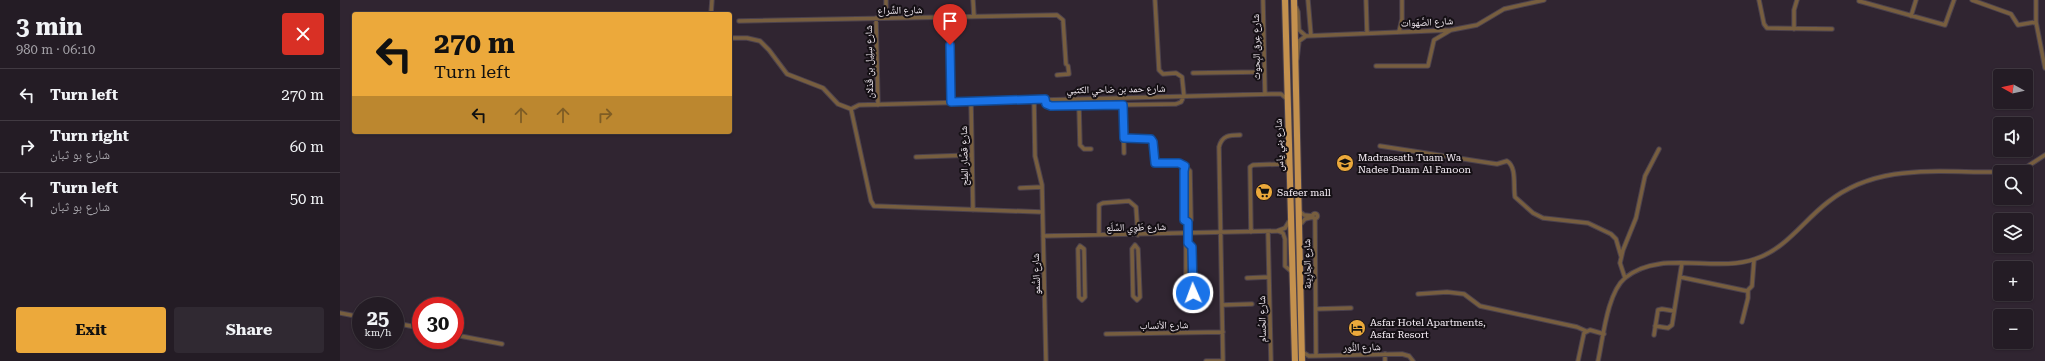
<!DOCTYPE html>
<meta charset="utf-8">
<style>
:root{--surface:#241c25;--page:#302932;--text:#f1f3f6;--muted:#a3a1a7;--line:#413a42;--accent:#eca93b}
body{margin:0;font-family:"Roboto Serif","Noto Naskh Arabic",serif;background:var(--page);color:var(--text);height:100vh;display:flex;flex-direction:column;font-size:15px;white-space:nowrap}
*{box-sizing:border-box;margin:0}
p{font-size:13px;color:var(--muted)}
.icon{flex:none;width:22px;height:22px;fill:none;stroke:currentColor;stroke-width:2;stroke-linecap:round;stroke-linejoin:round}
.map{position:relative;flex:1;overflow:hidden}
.sheet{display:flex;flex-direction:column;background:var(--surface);width:340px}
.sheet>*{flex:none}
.hud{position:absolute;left:12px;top:12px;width:380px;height:122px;border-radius:4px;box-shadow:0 1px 3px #0004,0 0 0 1px var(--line);background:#eca93b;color:#111;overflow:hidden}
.needle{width:26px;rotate:278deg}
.fabs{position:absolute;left:1653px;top:69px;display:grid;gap:8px}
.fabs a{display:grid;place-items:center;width:40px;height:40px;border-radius:4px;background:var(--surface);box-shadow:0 1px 3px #0004,0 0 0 1px var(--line);font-size:20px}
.speed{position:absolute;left:12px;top:297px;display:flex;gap:8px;font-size:20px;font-weight:700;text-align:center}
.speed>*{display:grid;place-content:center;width:52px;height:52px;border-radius:50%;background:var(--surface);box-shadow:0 1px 3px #0004,0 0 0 1px var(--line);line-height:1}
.speed small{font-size:10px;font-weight:400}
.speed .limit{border:6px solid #d22;background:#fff;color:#111}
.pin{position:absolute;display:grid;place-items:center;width:34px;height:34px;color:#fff;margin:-41px -17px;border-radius:50% 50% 50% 0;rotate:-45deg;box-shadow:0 0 4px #0007}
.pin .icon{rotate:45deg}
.me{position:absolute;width:44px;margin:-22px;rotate:358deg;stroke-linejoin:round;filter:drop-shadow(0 0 3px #0008)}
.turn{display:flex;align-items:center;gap:14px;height:84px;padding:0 16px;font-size:18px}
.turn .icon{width:52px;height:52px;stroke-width:2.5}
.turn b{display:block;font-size:28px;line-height:34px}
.lanes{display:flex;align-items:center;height:38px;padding:0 16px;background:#0003;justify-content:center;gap:20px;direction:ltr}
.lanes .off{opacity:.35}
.round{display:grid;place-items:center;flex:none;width:42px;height:42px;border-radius:4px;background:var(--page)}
.headline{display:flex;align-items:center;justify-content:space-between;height:68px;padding:0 16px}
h1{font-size:24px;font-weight:700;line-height:30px}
.button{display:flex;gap:8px;margin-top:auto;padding:8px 16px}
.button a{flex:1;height:46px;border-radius:4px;background:var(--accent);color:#111;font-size:16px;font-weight:700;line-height:46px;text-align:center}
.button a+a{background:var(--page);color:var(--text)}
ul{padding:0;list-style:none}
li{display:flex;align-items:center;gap:12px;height:52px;padding:0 16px;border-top:1px solid var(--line)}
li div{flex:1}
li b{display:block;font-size:15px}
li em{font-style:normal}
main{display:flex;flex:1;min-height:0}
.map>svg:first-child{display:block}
</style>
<main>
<section class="sheet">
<div class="headline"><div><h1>3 min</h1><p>980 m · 06:10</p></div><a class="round" style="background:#d93025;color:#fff"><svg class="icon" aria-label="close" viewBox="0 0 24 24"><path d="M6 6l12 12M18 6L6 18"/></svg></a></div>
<ul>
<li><svg class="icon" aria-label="left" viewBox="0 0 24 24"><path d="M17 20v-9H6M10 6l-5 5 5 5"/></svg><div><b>Turn left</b></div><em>270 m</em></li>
<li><svg class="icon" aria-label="right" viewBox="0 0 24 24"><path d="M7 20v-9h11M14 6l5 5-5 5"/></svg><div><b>Turn right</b><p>شارع بو ثبان</p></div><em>60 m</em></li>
<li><svg class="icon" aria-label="left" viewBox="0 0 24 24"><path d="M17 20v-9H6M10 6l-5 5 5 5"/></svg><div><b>Turn left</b><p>شارع بو ثبان</p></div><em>50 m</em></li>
</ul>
<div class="button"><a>Exit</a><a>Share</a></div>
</section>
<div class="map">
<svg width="1705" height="361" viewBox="0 0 1705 361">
<rect width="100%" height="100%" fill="#302531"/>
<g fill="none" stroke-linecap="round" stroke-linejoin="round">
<g stroke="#4c424d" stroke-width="5.5">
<path id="minor" d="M546 0V18
M633 0 634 16
M923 0 925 94
M968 0 971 36
M1026 0 1027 32
M1419 0 1424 24 1427 28 1492 29
M1632 0 1671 14 1678 25 1696 22
M1696 0V22L1705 68
M1519 1 1605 25 1614 0
M956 7 958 12 959 30 966 36
M371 14 372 0
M1571 16 1576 0
M609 17 611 102
M536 18 538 105
M399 21 717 15 723 20 726 64
M1454 29V10L1457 0
M1059 32 1062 19V0
M390 38H407L420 41 429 50 447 74 483 88 498 104 511 109
M957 59 959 41 966 36 1111 30 1137 25 1164 9 1204 0
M1036 66H1088L1094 40 1111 30
M853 73 918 72 924 70
M717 75 729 74 728 66
M694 99 695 156 702 185 706 361
M705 99 707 105 711 106 836 104 841 102 844 96 842 77 836 73 823 74 819 70 815 0
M631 101 633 210
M783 105 784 153
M739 106 740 145 744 149H751
M784 138 811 139 813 142 815 163H839L846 168
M1040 146 1150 163 1157 164 1167 161C1177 167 1173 186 1175 197L1193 213 1203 218 1248 223 1271 234 1276 239 1281 256
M576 157 632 155
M847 168 850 171 851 220 848 222 844 220 843 171Z
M1664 172 1685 168 1705 155
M680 188 702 187
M959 211 964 215 973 216
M702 212 534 206 531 201 511 109 519 105 934 94H941L947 99
M972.5 216a2.5 2.5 0 1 1 5 0a2.5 2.5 0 1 1-5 0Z
M975 219 976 356
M848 222V243
M960 225 965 219 973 217
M938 231 943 233 945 239V266L952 272
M911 232 910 167 913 165 943 164 949 158
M928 232 931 361
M759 235V205L763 203 789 201 796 207 798 235
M703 236 937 231 945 228 950 220
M848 243 852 247 853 293 850 298 846 294V246Z
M795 245 798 249 800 297 797 300 793 296 792 249Z
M740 246 744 249 745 297 742 300 739 297 738 249Z
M1340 277 1407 291 1412 286 1414 260
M907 278 929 277
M1285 278 1280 263 1283 250 1296 218 1305 176 1319 149
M1078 294 1107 292 1124 294 1140 306 1237 327 1246 331
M882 305 912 304
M976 309 1011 308
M0 313 21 317
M1402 322 1408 298V291
M55 323 81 328
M1315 326 1328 328 1332 325 1342 263
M766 334 883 332
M115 335 162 344
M1314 335 1318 310 1322 309 1334 311
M962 352 969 356 1062 354 1069 356 1073 361
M1045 354V361
M866 361H883
M883 361 879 147C882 135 890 135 900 135
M1238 361 1244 333 1250 330 1264 334
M1258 361C1263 339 1267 293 1285 278 1319 249 1375 273 1415 259 1446 249 1463 221 1488 202 1539 162 1601 173 1660 172"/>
</g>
<g stroke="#4c424d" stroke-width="8">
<path id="primary" d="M945 0 955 361
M954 0 962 361"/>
</g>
<use href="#minor" stroke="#775e3f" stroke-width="3.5"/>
<use href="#primary" stroke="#c4914e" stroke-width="6"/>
</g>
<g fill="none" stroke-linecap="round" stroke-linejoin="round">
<g stroke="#114b97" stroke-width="10">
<path id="route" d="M610 45 611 102 705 99 706 104 711 106 783 105 784 138 811 139 813 142 815 163H839L845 166 844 171V220L848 222V243L852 247 853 293"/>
</g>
<use href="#route" stroke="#1a73e8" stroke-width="7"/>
</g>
<defs>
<g id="school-disc" transform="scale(0.9)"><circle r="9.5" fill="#eca93b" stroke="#151015"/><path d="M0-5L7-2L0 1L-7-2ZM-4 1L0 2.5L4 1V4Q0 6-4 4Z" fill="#111"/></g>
<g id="supermarket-disc" transform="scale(0.9)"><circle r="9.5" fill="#eca93b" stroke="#151015"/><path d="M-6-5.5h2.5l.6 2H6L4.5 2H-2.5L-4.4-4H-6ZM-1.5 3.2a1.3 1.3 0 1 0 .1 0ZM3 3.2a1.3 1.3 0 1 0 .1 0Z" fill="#111"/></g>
<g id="hotel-disc" transform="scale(0.9)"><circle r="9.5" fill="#eca93b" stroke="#151015"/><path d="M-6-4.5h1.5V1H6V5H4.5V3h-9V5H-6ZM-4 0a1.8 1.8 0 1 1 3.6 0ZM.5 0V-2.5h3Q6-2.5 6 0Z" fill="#111"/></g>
</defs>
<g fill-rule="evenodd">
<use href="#school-disc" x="1005" y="163"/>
<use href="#supermarket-disc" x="924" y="192"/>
<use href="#hotel-disc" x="1017" y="328"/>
</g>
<g text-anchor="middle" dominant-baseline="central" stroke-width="4" stroke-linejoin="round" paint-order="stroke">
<g font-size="10" fill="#f9f1f9" stroke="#151015">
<text transform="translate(560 10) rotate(-1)">شارع الشِّراع</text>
<text transform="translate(1087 22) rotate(-3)">شارع الصَّهَوات</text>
<text transform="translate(916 47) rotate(-91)">شارع عِرق البِحوث</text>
<text transform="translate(529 62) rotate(-91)">شارع سِلِيل بن قَذلان</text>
<text transform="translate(776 89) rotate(-1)">شارع حمد بن ضاحي الكتبي</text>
<text transform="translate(939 145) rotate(-92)">شارع بني ياس</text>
<text transform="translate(624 156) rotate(-91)">شارع قصَّار المِلح</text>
<text transform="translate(796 227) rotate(-1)">شارع طَوِي السِّلَع</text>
<text transform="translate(967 264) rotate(-91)">شارع الجارِينة</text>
<text transform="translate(696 274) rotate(-92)">شارع السُّمو</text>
<text transform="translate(922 319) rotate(-91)">شارع الحُسام</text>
<text transform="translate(824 325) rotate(-1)">شارع الأنساب</text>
<text transform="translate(1022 347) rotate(-1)">شارع النُّور</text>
</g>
<g font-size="10" fill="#f9f1f9" stroke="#151015" text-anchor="start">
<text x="1018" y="157">Madrassath Tuam Wa<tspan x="1018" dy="12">Nadee Duam Al Fanoon</tspan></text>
<text x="937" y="192">Safeer mall</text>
<text x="1030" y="322">Asfar Hotel Apartments,<tspan x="1030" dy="12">Asfar Resort</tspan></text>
</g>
</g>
</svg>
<div class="fabs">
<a><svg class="needle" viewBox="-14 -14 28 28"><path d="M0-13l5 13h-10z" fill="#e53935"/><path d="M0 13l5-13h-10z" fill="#a3a1a7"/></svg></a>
<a><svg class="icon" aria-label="sound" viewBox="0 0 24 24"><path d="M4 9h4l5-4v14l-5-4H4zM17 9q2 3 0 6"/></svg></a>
<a><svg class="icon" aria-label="search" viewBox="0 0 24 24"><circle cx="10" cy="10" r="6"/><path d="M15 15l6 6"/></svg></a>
<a><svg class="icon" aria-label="layers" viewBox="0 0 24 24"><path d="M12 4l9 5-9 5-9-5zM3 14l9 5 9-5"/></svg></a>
<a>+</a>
<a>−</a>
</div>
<div class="speed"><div>25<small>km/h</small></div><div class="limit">30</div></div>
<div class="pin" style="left:610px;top:45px;background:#d93025"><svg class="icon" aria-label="arrive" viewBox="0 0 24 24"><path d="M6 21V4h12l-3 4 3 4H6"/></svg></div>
<svg class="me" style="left:853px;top:293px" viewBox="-20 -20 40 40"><circle r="17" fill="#1a73e8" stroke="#fff" stroke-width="3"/><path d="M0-11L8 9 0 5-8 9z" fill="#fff"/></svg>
<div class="hud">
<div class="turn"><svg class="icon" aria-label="left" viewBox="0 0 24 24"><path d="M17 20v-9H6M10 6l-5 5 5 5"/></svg><div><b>270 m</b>Turn left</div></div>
<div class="lanes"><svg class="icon" aria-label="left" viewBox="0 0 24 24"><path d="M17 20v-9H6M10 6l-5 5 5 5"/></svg><svg class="icon off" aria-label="ahead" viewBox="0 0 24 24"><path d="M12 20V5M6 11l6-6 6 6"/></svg><svg class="icon off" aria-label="ahead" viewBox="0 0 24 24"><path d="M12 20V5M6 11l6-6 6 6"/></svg><svg class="icon off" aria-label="right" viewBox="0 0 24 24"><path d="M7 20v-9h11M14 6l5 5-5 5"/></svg></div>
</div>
</div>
</main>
